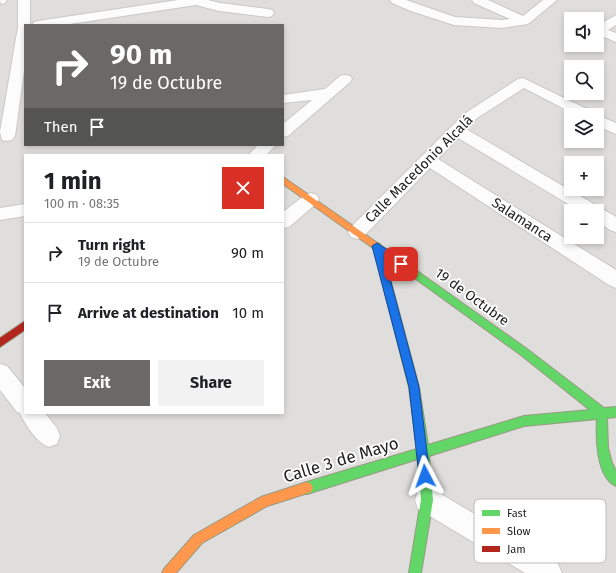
<!DOCTYPE html>
<meta charset="utf-8">
<style>
:root{--surface:#fff;--page:#f2f2f2;--text:#202124;--muted:#757577;--line:#e0e0e0;--accent:#6a6968}
body{margin:0;font-family:"Fira Sans",sans-serif;background:var(--page);color:var(--text);height:100vh;display:flex;flex-direction:column;font-size:15px;white-space:nowrap}
*{box-sizing:border-box;margin:0}
p{font-size:13px;color:var(--muted)}
.icon{flex:none;width:22px;height:22px;fill:none;stroke:currentColor;stroke-width:2;stroke-linecap:round;stroke-linejoin:round}
.map{position:relative;flex:1;overflow:hidden}
.details{position:absolute;left:24px;top:154px;width:260px;height:260px;display:flex;flex-direction:column;background:var(--surface);border-radius:0px;box-shadow:0 2px 6px #0003}
.details>*{flex:none}
.banner{position:absolute;left:24px;top:24px;width:260px;height:122px;border-radius:0px;box-shadow:0 2px 6px #0003;background:#6a6968;color:#fff;overflow:hidden}
.tools{position:absolute;left:564px;top:12px;display:grid;gap:8px}
.tools a{display:grid;place-items:center;width:40px;height:40px;border-radius:0px;background:var(--surface);box-shadow:0 2px 6px #0003;font-size:20px}
.pin{position:absolute;display:grid;place-items:center;width:34px;height:34px;color:#fff;margin:-17px;border-radius:8px;box-shadow:0 2px 6px #0006}
.me{position:absolute;width:44px;margin:-22px;rotate:356deg;stroke-linejoin:round;filter:drop-shadow(0 0 3px #0008)}
.turn{display:flex;align-items:center;gap:14px;height:84px;padding:0 20px;font-size:18px}
.turn .icon{width:52px;height:52px;stroke-width:2.5}
.turn b{display:block;font-size:28px;line-height:34px}
.then{display:flex;align-items:center;height:38px;padding:0 20px;background:#0003;gap:8px;font-size:15px}
.round{display:grid;place-items:center;flex:none;width:42px;height:42px;border-radius:0px;background:var(--page)}
.summary{display:flex;align-items:center;justify-content:space-between;height:68px;padding:0 20px}
h1{font-size:24px;font-weight:700;line-height:30px}
.button{display:flex;gap:8px;margin-top:auto;padding:8px 20px}
.button a{flex:1;height:46px;border-radius:0px;background:var(--accent);color:#fff;font-size:16px;font-weight:700;line-height:46px;text-align:center}
.button a+a{background:var(--page);color:var(--text)}
ul{padding:0;list-style:none}
li{display:flex;align-items:center;gap:12px;height:60px;padding:0 20px;border-top:1px solid var(--line)}
li div{flex:1}
li b{display:block;font-size:15px}
li em{font-style:normal}
.map>svg:first-child{display:block}
</style>
<div class="map">
<svg width="616" height="573" viewBox="0 0 616 573">
<rect width="100%" height="100%" fill="#f0eeeb"/>
<path fill="#dfdedc" fill-rule="evenodd" d="M0 0H616V573H0ZM571 19H597V45H571ZM25 25H283V145H25ZM571 67H597V93H571ZM571 115H597V141H571ZM25 155H283V413H25ZM571 163H597V189H571ZM571 211H597V237H571Z"/>
<g fill="none" stroke-linecap="round" stroke-linejoin="round">
<g stroke="#c9c8c7" stroke-width="2">
<path id="street" d="M0 0H7L5 3 1 4Z
M18 0H30V25H25V64L15 136 12 140 7 141 2 140 0 132 18 27Z
M178 0H208L220 3 268 9 272 10 274 13 272 16 268 17 219 11 196 5 63 25H32L34 22 38 21Z
M390 0H406L455 17 502 20 510 19 474 3 472 0H488L523 16 543 0H557L528 24 502 28 454 25 411 11 392 3Z
M616 15V25L608 30 616 33V42L597 34V26Z
M345 75 350 76 352 79 350 82 288 136 283 137V124L312 100 283 103V95L325 89 340 76Z
M523 78 593 112 595 115H576L524 88 477 118 466 129 616 217V232L610 230 597 221V211H580L458 138 438 159 616 270V288L609 285 430 168 363 237 357 239 351 237 348 232 351 227 451 127 467 112 518 79Z
M597 115 616 123V134L597 126Z
M258 145H276L266 155H248Z
M311 193 317 195 319 199 317 203 289 227 283 228V212L305 195Z
M25 204V216L0 220V208Z
M0 364 7 366 25 388V413H45L57 428 60 436 57 444 49 447C36 442 26 426 20 413L17 412 0 390Z
M427 488 436 491 558 564 562 573H525L418 509 415 500 418 491Z"/>
</g>
<g stroke="#999a82" stroke-width="2">
<path id="fast" d="M377 243 380 244 382 248 386 249 527 349 604 408 616 407V417L607 418 608 448 612 463 616 471V486C596 477 596 437 597 419L524 426 429 456 433 500 421 573H409L421 500 418 459 307 494 303 492 301 488 303 484 307 482 417 449 409 387 373 246ZM384 256 521 355 590 410 524 416 428 445 419 387Z"/>
</g>
<g stroke="#999a82" stroke-width="2">
<path id="slow" d="M283 177 386 249 387 251 386 253H380L283 184Z
M307 482 311 484 313 488 311 492 267 506 202 543 176 573H162L164 569 194 535 261 497Z"/>
</g>
<g stroke="#999a82" stroke-width="2">
<path id="jam" d="M25 321V330L0 347V338Z"/>
</g>
<use href="#street" fill="#fdfcfc" fill-rule="evenodd"/>
<use href="#fast" fill="#63d668" fill-rule="evenodd"/>
<use href="#slow" fill="#ff974d" fill-rule="evenodd"/>
<use href="#jam" fill="#b3261e" fill-rule="evenodd"/>
</g>
<path fill="#1a73e8" stroke="#114b97" d="M377 243 405 261 406 264 401 267 384 256 419 387 430 476 429 480 425 481 421 480 419 476 409 387 372 246Z"/>
<g text-anchor="middle" dominant-baseline="central" stroke-width="3.5" stroke-linejoin="round" paint-order="stroke">
<g font-size="14" fill="#222" stroke="#fff">
<text transform="translate(419 169) rotate(-45)">Calle Macedonio Alcalá</text>
<text transform="translate(522 220) rotate(33)">Salamanca</text>
<text transform="translate(472 297) rotate(36)">19 de Octubre</text>
</g>
<g font-size="17" fill="#222" stroke="#fff">
<text transform="translate(341 460) rotate(-17)">Calle 3 de Mayo</text>
</g>
</g>
<rect x="474" y="499" width="132" height="64" rx="6" fill="#fff" stroke="#bdbdbd" stroke-width="1"/>
<rect x="482" y="510" width="18" height="6" fill="#63d668"/>
<rect x="482" y="528" width="18" height="6" fill="#ff974d"/>
<rect x="482" y="546" width="18" height="6" fill="#b3261e"/>
<g font-size="11" fill="#222">
<text x="507" y="517">Fast</text>
<text x="507" y="535">Slow</text>
<text x="507" y="553">Jam</text>
</g>
</svg>
<div class="tools">
<a><svg class="icon" aria-label="sound" viewBox="0 0 24 24"><path d="M4 9h4l5-4v14l-5-4H4zM17 9q2 3 0 6"/></svg></a>
<a><svg class="icon" aria-label="search" viewBox="0 0 24 24"><circle cx="10" cy="10" r="6"/><path d="M15 15l6 6"/></svg></a>
<a><svg class="icon" aria-label="layers" viewBox="0 0 24 24"><path d="M12 4l9 5-9 5-9-5zM3 14l9 5 9-5"/></svg></a>
<a>+</a>
<a>−</a>
</div>
<div class="pin" style="left:401px;top:264px;background:#d93025"><svg class="icon" aria-label="arrive" viewBox="0 0 24 24"><path d="M6 21V4h12l-3 4 3 4H6"/></svg></div>
<svg class="me" style="left:425px;top:476px" viewBox="-20 -20 40 40"><path d="M0-17L14 15 0 8-14 15z" fill="#1a73e8" stroke="#fff" stroke-width="4"/></svg>
<div class="banner">
<div class="turn"><svg class="icon" aria-label="right" viewBox="0 0 24 24"><path d="M7 20v-9h11M14 6l5 5-5 5"/></svg><div><b>90 m</b>19 de Octubre</div></div>
<div class="then">Then<svg class="icon" aria-label="arrive" viewBox="0 0 24 24"><path d="M6 21V4h12l-3 4 3 4H6"/></svg></div>
</div>
<section class="details">
<div class="summary"><div><h1>1 min</h1><p>100 m · 08:35</p></div><a class="round" style="background:#d93025;color:#fff"><svg class="icon" aria-label="close" viewBox="0 0 24 24"><path d="M6 6l12 12M18 6L6 18"/></svg></a></div>
<ul>
<li><svg class="icon" aria-label="right" viewBox="0 0 24 24"><path d="M7 20v-9h11M14 6l5 5-5 5"/></svg><div><b>Turn right</b><p>19 de Octubre</p></div><em>90 m</em></li>
<li><svg class="icon" aria-label="arrive" viewBox="0 0 24 24"><path d="M6 21V4h12l-3 4 3 4H6"/></svg><div><b>Arrive at destination</b></div><em>10 m</em></li>
</ul>
<div class="button"><a>Exit</a><a>Share</a></div>
</section>
</div>
